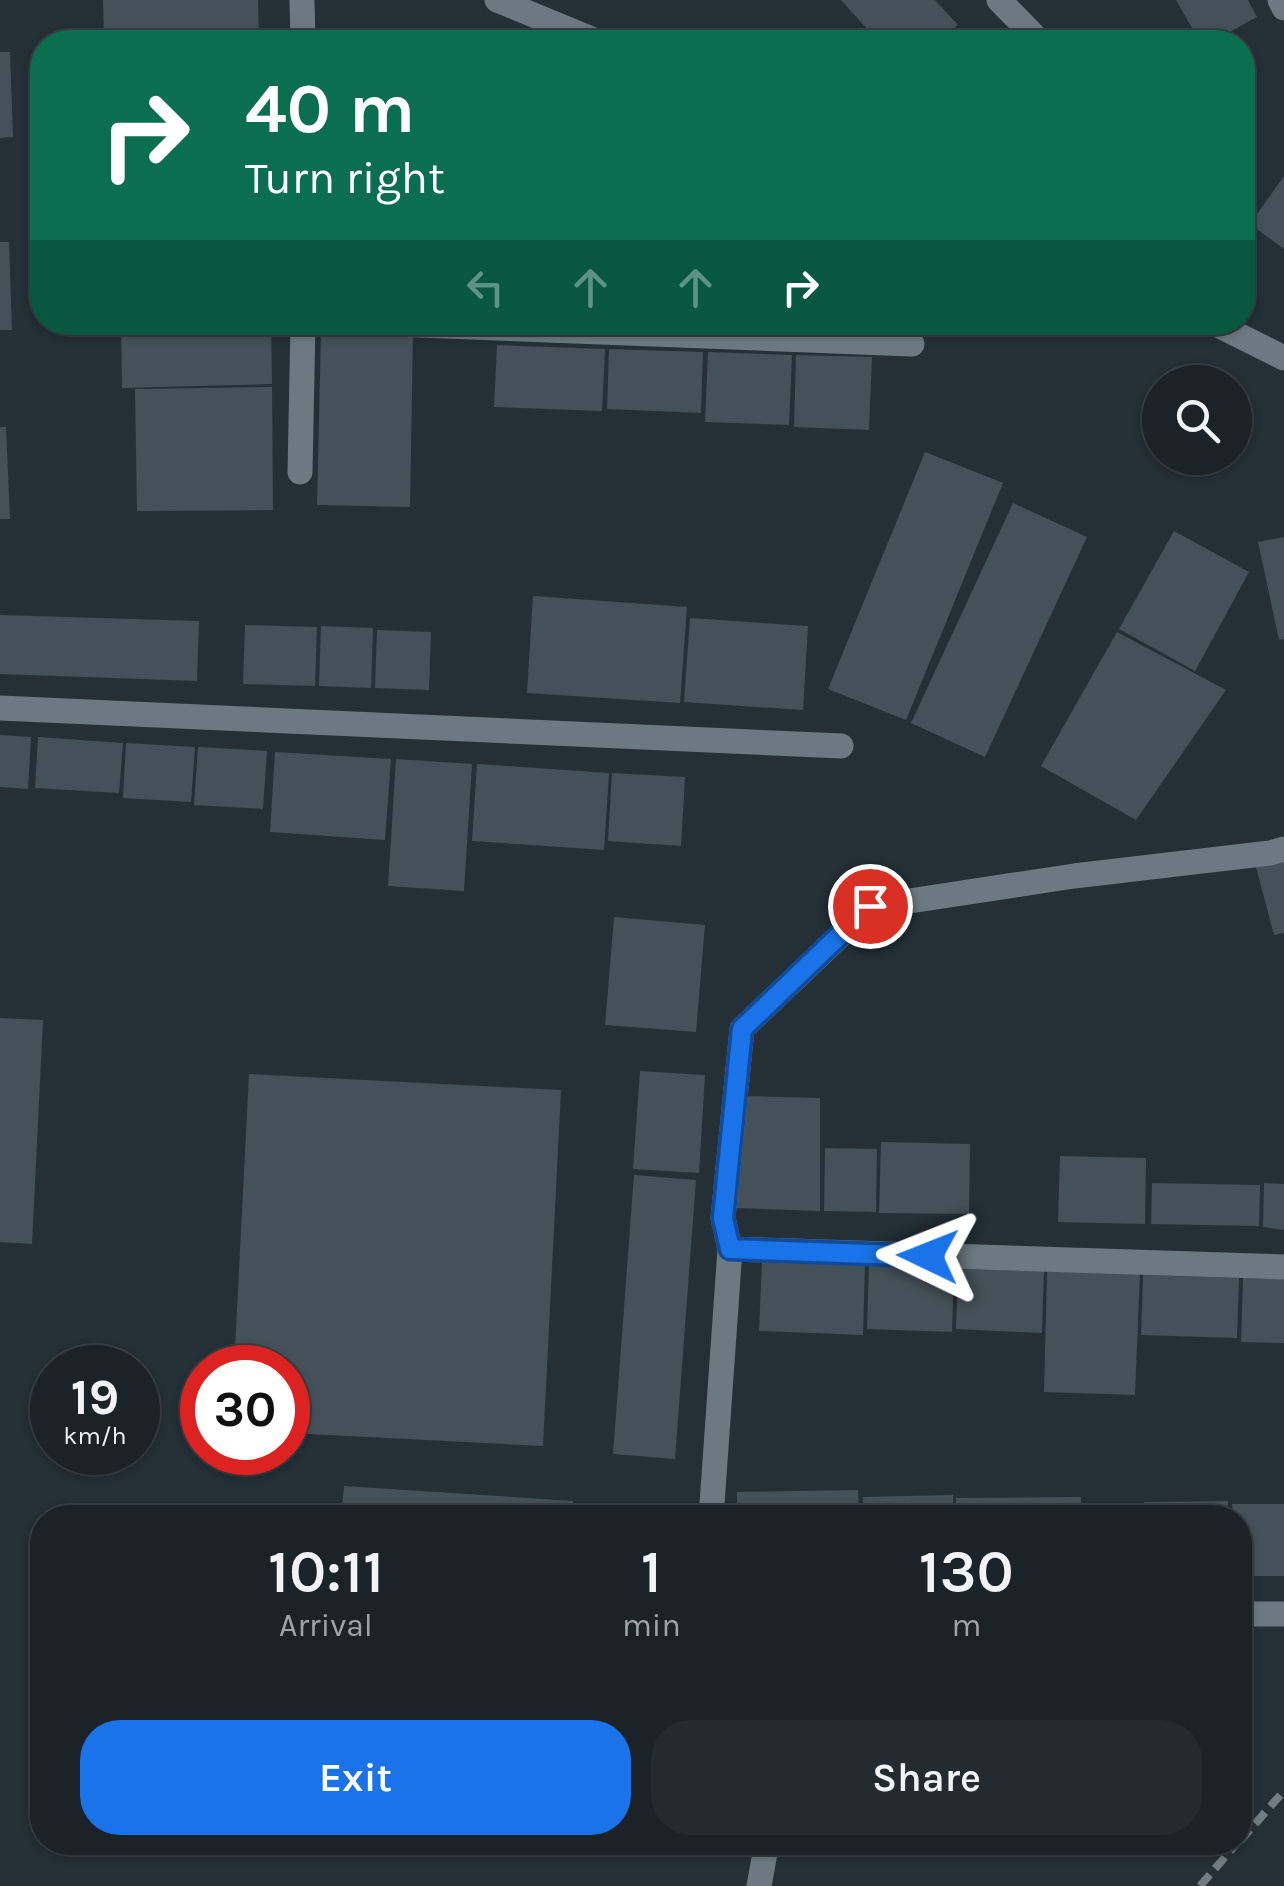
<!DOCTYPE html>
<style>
:root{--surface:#1b2328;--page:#242b30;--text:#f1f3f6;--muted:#a0a4a8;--line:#394045;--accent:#1a73e8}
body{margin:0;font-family:Karla,sans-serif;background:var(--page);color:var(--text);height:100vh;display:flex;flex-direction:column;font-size:38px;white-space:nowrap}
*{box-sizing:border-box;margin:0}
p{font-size:32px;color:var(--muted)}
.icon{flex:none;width:55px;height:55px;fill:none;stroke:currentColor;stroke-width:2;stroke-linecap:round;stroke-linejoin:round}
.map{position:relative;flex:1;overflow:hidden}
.details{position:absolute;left:30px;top:1505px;width:1222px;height:350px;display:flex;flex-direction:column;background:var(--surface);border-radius:40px;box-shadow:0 2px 8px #0004,0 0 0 2px var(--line)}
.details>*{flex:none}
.hud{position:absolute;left:30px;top:30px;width:1225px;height:305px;border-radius:40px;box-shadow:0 2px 8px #0004,0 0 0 2px var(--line);background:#0b6e4f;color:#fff;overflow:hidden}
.tools{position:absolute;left:1142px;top:365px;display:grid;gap:20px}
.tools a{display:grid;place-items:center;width:110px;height:110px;border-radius:50%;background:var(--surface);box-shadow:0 2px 8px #0004,0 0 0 2px var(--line);font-size:50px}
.speed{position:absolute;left:30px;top:1345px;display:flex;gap:20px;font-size:50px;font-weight:700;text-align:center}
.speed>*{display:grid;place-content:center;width:130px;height:130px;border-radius:50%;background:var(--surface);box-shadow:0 2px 8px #0004,0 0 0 2px var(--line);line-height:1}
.speed small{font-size:25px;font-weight:400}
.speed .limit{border:15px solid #d22;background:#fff;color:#111}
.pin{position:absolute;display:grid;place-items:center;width:85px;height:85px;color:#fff;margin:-42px;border:5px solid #fff;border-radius:50%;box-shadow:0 2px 10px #0007}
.me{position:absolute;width:110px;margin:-55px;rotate:272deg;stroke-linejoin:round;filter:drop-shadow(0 0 8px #0008)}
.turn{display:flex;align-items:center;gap:35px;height:210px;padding:0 50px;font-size:45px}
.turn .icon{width:130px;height:130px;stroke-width:2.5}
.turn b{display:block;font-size:70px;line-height:85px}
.lanes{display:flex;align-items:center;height:95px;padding:0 50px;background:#0003;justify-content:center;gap:50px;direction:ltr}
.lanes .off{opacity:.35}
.eta{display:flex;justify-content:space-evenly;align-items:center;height:170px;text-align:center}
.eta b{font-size:60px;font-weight:600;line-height:70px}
.primary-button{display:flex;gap:20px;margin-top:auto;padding:20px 50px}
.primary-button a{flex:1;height:115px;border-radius:40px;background:var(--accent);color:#fff;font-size:40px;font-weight:600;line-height:115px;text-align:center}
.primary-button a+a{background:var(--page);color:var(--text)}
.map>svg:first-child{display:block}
</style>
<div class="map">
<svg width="1284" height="1886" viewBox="0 0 1284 1886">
<rect width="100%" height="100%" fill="#242f36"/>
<path fill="#455158" d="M103 0H258L259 42H104Z
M841 0H935L958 25 937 42H879Z
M1176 0H1248L1257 17 1211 42H1200Z
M0 52H10L13 137 0 138Z
M1284 176V249L1250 224Z
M0 242H9L12 330H0Z
M121 322H271L272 384 122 388Z
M321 332 413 334 410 507 317 505Z
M497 345 605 349 602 411 494 407Z
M609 349 703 352 701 413 607 409Z
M708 352 792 355 789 425 705 422Z
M796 355 872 357 869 430 794 427Z
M272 387 273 510 137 511 135 389Z
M0 427H6L10 519H0Z
M925 452 1003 483 906 720 828 689Z
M1013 503 1087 537 985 757 911 723Z
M1174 531 1249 572 1195 671 1119 629Z
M1284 537V639L1279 640 1258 542Z
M533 596 687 607 680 703 527 693Z
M0 615 199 621 197 681 0 674Z
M690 618 808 626 803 710 684 702Z
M245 625 317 627 315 686 243 684Z
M321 626 373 628 371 688 319 686Z
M377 630 431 632 429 690 375 688Z
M1117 632 1226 690 1136 820 1041 766Z
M0 735 31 737 28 789 0 787Z
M38 737 123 743 119 793 35 788Z
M126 743 195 747 191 802 123 798Z
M198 747 267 751 263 809 194 805Z
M275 752 391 759 385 840 270 832Z
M396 759 472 764 464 891 388 886Z
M477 764 609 773 604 850 472 841Z
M612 773 685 777 681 846 608 841Z
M1284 859V933L1274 935 1256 867Z
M614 917 705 925 696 1032 605 1025Z
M0 1018 43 1020 32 1244 0 1242Z
M640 1071 705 1075 699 1173 633 1169Z
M249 1074 561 1090 543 1446 288 1433V1368H234Z
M740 1096 820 1098V1211L736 1208Z
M881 1142 970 1144 969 1214 879 1213Z
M825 1148 877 1149 876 1212 824 1211Z
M1060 1156 1146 1158 1145 1224 1058 1222Z
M634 1175 696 1180 675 1459 613 1454Z
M1152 1183 1260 1185 1259 1226 1151 1224Z
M1264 1183 1284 1184V1230L1263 1227Z
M762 1262 865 1265 863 1335 759 1331Z
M869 1265 954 1268 952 1332 867 1329Z
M958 1269 1044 1271 1042 1333 956 1329Z
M1047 1271 1140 1274 1135 1395 1044 1392Z
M1143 1275 1239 1278 1237 1338 1141 1335Z
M1243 1278 1284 1279V1343L1241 1342Z
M344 1486 573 1501 574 1518H341Z
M858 1490 859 1518H737V1492Z
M953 1495V1518H863V1497Z
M1081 1497V1518H956V1498Z
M1228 1501V1518H1144V1502Z
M1232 1504H1284V1576H1240V1518H1233Z
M1086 1511H1140V1518H1086Z"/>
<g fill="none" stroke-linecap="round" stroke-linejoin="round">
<path stroke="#6d7981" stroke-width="25" d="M302 0 303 42
M497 0 599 42
M999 0 1040 42
M1280 0 1284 8
M341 322 912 344
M1212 322 1284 358
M300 472 303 322
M0 708 841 746
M730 1249 1284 1267
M711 1518 730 1249 723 1218 742 1029 870 907 1074 876 1270 853 1284 849
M1240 1614H1284
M759 1886 767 1842"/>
<path stroke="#737c82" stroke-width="8" stroke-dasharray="15 8" stroke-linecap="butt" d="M1240 1841 1284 1791
M1200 1886 1238 1842"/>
</g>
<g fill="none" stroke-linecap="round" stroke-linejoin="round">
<g stroke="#114b97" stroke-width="25">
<path id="route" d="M870 906 742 1029 723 1218 730 1249 928 1256"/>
</g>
<use href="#route" stroke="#1a73e8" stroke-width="18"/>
</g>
</svg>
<div class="tools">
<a><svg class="icon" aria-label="search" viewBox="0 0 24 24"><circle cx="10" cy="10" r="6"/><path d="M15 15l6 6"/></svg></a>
</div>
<div class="speed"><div>19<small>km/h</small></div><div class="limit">30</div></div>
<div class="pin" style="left:870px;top:906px;background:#d93025"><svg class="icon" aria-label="arrive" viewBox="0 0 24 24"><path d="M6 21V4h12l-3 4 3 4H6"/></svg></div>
<svg class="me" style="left:928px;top:1256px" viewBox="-20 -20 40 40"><path d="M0-17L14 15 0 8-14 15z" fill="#1a73e8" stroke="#fff" stroke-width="4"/></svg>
<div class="hud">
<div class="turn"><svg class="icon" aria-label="right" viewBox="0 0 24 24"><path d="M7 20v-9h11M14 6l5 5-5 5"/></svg><div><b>40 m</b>Turn right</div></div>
<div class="lanes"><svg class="icon off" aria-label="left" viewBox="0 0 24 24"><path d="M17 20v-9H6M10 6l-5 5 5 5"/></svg><svg class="icon off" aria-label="ahead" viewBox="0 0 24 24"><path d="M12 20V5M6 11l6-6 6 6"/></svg><svg class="icon off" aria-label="ahead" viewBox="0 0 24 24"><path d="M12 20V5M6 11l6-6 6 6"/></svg><svg class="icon" aria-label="right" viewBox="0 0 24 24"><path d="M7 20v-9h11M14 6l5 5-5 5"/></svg></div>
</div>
<section class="details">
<div class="eta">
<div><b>10:11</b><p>Arrival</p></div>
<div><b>1</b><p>min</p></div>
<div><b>130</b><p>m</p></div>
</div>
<div class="primary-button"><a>Exit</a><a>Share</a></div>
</section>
</div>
